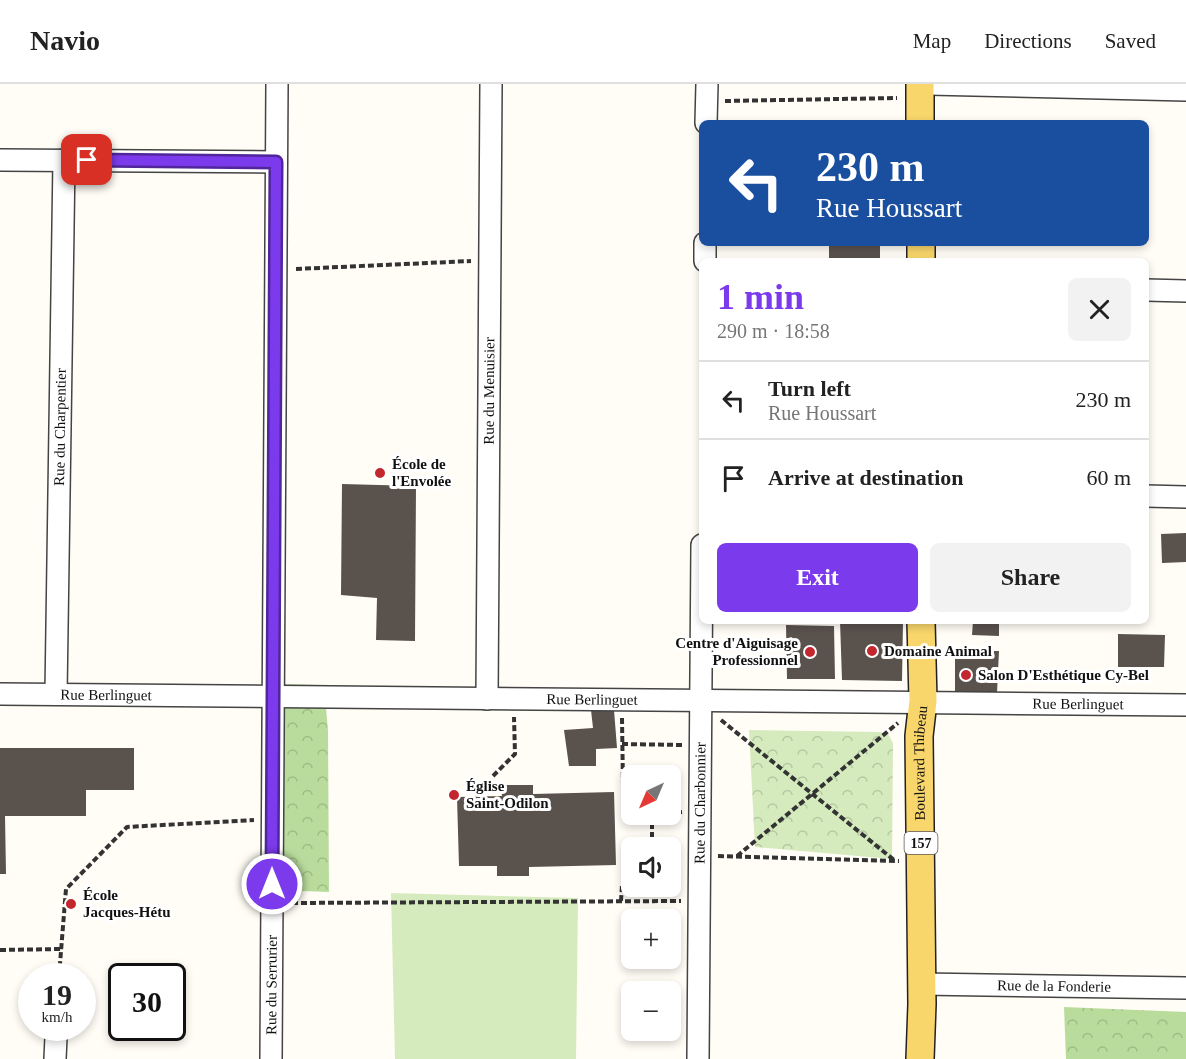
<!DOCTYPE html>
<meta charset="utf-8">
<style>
:root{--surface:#fff;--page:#f2f2f2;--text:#222;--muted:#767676;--line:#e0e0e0;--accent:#7c3aed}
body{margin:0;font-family:"Times New Roman",serif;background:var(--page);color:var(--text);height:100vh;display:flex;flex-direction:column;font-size:22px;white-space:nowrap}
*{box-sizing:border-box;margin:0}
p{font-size:20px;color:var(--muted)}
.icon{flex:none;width:33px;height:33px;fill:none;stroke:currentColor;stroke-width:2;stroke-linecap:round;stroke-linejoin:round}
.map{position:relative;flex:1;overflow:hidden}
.side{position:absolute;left:699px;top:174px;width:450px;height:366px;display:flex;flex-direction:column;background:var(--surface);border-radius:9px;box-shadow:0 3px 9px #0003}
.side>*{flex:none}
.hud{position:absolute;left:699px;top:36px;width:450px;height:126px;border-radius:9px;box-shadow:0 3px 9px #0003;background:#1a4fa0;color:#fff;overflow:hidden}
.needle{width:39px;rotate:224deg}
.fabs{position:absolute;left:621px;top:681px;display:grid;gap:12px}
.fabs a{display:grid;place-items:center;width:60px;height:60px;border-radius:9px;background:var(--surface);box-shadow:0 3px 9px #0003;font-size:30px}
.speed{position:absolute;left:18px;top:879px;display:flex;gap:12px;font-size:30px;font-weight:700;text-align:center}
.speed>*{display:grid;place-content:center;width:78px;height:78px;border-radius:50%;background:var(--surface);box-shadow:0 3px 9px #0003;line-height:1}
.speed small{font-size:15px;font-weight:400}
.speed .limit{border:3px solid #111;border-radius:9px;background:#fff;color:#111}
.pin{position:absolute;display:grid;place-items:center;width:51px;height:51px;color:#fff;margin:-26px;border-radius:12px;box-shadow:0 3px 9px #0006}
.me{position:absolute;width:66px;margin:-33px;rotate:0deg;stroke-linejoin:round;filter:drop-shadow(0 0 4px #0008)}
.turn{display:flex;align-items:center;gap:21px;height:126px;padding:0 18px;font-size:27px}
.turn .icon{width:78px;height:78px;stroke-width:2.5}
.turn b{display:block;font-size:42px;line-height:51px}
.round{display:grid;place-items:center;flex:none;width:63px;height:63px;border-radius:9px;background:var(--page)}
.headline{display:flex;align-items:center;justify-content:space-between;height:102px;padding:0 18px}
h1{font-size:36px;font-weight:700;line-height:45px;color:var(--accent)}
.cta{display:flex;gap:12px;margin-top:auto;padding:12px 18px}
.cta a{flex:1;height:69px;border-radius:9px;background:var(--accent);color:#fff;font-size:24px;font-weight:700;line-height:69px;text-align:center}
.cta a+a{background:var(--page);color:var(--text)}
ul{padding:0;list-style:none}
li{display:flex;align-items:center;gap:18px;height:78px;padding:0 18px;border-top:2px solid var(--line)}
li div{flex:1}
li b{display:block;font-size:22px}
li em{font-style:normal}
header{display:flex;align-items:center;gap:36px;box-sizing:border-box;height:84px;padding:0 30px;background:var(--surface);border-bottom:2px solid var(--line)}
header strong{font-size:28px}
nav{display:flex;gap:33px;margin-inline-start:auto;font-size:21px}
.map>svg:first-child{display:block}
</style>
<header>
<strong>Navio</strong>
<nav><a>Map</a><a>Directions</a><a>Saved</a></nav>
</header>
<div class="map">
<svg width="1186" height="975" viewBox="0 0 1186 975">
<defs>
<pattern id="forest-crowns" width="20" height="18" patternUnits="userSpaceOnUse" patternTransform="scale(1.5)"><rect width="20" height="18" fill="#b9dc9c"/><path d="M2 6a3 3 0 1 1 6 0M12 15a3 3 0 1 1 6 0" fill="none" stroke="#9ebc85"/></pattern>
<pattern id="park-crowns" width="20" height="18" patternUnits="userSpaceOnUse" patternTransform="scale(1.5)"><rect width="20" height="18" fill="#d5ebbd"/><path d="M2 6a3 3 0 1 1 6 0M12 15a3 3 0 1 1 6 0" fill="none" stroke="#b6c8a1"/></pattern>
</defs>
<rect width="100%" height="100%" fill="#fffdf5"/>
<path fill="#d5ebbd" d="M391 809 578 814 576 975H395Z"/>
<path fill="url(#forest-crowns)" d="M279 600 324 601 328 647 329 808 275 806Z
M1064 923 1186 928V975H1066Z"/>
<path fill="url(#park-crowns)" d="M749 646 879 648 888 650 893 659 892 775 755 763Z"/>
<path fill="#5a524d" d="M829 159H880V177H829Z
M342 400 416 402 415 557 376 556 377 514 341 511Z
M1186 449V478L1162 479 1161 450Z
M840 537H903L902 597 842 596Z
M973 537H999V552L972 551Z
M786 541 834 542 835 595H787Z
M1118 550 1165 551 1164 583H1118Z
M955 567H999L997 609 955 610Z
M591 626H614L617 664 596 665V682H569L564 646 593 644Z
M0 664H134V706H86V732H5L6 790H0Z
M501 701H533V710L614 708 616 781 529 783V792H497V782H459L457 713 502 712Z"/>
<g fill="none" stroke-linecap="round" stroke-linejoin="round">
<g stroke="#444" stroke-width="24">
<g id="minor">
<path d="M929 0 1186 6"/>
<path d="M706 39 707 0"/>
<path d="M0 76 276 78"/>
<path d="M705 177V159"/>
<path d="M1146 206 1186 207"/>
<path d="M1146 412 1186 413"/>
<path id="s1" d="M0 610 1186 621"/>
<path id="s2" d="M56 610 64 76"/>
<path id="s3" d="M487 615 491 0"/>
<path id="s4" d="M922 900 1186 904"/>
<path d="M55 975 56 953"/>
<path id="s5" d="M271 975 277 0"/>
<path id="s6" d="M698 975 702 461"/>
</g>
</g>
<g stroke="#222" stroke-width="30">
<g id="major">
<path d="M920 0V39"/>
<path d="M921 159V177"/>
<path id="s7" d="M920 975 922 920 919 652 923 617 921 537"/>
</g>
</g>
<path stroke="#333" stroke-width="4" stroke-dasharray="6 3" stroke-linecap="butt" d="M725 17 897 14
M296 185 471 177
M622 634 623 702 632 711
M721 636 894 776
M622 660 682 661
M493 692 515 670 514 633
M670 729 682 728
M652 730V764
M670 771 680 770
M718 772 899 777
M737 772 898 639
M621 817 622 801 632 791
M292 819 681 817
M0 866 61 865
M59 892 66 805 127 743 254 736"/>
<use href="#minor" stroke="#fff" stroke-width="21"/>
<use href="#major" stroke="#f9d66b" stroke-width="27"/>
</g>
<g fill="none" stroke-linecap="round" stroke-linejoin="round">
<g stroke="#51269a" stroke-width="15">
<path id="route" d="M87 76 276 78 272 800"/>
</g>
<use href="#route" stroke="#7c3aed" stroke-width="10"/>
</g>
<g fill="#c4262e" stroke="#fff" stroke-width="2">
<circle cx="380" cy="389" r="6"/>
<circle cx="872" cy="567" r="6"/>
<circle cx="810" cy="568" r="6"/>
<circle cx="966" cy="591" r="6"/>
<circle cx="454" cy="711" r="6"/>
<circle cx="71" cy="820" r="6"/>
</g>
<g text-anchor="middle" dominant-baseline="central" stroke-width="6" stroke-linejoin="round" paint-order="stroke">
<rect fill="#fff" stroke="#585858" stroke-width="1.5" x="904.5" y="748" width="33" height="22" rx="4.5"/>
<g font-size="14" font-weight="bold" fill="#111">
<text x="921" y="759">157</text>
</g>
<g font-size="15" fill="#111" stroke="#fff">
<text stroke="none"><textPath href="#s3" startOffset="308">Rue du Menuisier</textPath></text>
<text stroke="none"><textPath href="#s2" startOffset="267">Rue du Charpentier</textPath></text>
<text stroke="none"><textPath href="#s1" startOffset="106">Rue Berlinguet</textPath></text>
<text stroke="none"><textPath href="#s1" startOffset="592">Rue Berlinguet</textPath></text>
<text stroke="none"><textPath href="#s1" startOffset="1078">Rue Berlinguet</textPath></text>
<text stroke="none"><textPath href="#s7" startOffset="296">Boulevard Thibeau</textPath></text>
<text stroke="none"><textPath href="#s6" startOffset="256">Rue du Charbonnier</textPath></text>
<text stroke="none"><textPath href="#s5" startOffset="74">Rue du Serrurier</textPath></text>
<text stroke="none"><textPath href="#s4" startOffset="132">Rue de la Fonderie</textPath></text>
</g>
<g font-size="15" font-weight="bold" fill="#111" stroke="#fff" text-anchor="start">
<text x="392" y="380">École de<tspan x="392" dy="17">l'Envolée</tspan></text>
<text x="798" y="559" text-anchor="end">Centre d'Aiguisage<tspan x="798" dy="17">Professionnel</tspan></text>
<text x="884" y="567">Domaine Animal</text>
<text x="978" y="591">Salon D'Esthétique Cy-Bel</text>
<text x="466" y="702">Église<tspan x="466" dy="17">Saint-Odilon</tspan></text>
<text x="83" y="811">École<tspan x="83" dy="17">Jacques-Hétu</tspan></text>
</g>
</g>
</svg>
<div class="fabs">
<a><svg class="needle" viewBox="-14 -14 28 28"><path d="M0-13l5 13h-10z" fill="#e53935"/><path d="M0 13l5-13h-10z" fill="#767676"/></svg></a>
<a><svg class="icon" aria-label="sound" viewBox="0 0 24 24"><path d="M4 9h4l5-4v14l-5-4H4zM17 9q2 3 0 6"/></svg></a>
<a>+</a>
<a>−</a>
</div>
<div class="speed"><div>19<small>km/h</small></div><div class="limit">30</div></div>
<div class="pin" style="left:87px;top:76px;background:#d93025"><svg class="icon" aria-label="arrive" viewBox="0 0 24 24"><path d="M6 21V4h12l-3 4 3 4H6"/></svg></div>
<svg class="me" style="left:272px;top:800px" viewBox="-20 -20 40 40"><circle r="17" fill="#7c3aed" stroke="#fff" stroke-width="3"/><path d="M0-11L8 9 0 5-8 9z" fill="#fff"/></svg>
<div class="hud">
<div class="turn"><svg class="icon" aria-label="left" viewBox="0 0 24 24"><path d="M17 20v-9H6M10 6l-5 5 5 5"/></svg><div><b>230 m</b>Rue Houssart</div></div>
</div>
<section class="side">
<div class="headline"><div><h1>1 min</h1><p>290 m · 18:58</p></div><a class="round"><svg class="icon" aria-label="close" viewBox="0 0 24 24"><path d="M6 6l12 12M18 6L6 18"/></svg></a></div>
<ul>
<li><svg class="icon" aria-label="left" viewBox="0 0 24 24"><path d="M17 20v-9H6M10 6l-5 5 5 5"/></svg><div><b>Turn left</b><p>Rue Houssart</p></div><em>230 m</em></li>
<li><svg class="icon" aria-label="arrive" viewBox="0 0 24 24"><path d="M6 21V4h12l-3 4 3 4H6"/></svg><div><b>Arrive at destination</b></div><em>60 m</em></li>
</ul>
<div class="cta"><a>Exit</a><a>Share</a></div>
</section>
</div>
